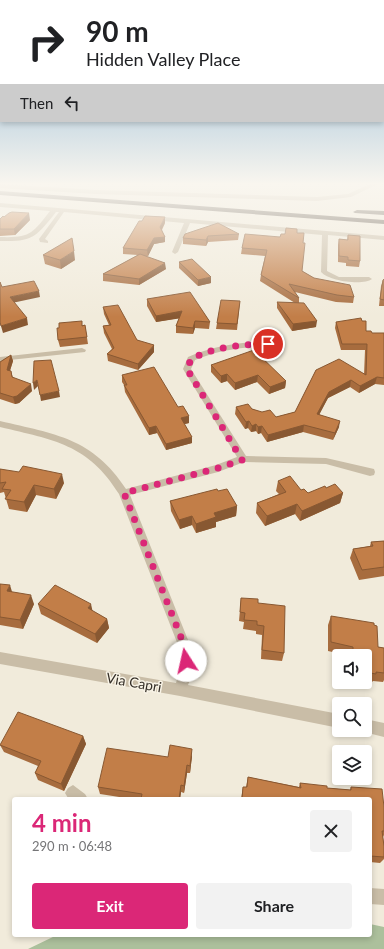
<!DOCTYPE html>
<meta charset="utf-8">
<style>
:root{--surface:#fff;--page:#f2f2f2;--text:#202124;--muted:#757577;--accent:#db2777}
body{margin:0;font-family:Lato,sans-serif;background:var(--page);color:var(--text);height:100vh;display:flex;flex-direction:column;font-size:15px;white-space:nowrap}
*{box-sizing:border-box;margin:0}
p{font-size:13px;color:var(--muted)}
.icon{flex:none;width:22px;height:22px;fill:none;stroke:currentColor;stroke-width:2;stroke-linecap:round;stroke-linejoin:round}
.map{position:relative;flex:1;overflow:hidden}
.panel{position:absolute;left:12px;top:797px;width:360px;height:140px;display:flex;flex-direction:column;background:var(--surface);border-radius:4px;box-shadow:0 2px 6px #0003}
.panel>*{flex:none}
.top-card{position:absolute;left:0px;top:0px;width:384px;height:122px;box-shadow:0 2px 6px #0003;background:#fff;color:var(--text);overflow:hidden}
.controls{position:absolute;left:332px;top:649px;display:grid;gap:8px}
.controls a{display:grid;place-items:center;width:40px;height:40px;border-radius:4px;background:var(--surface);box-shadow:0 2px 6px #0003;font-size:20px}
.pin{position:absolute;display:grid;place-items:center;width:34px;height:34px;color:#fff;margin:-17px;border:2px solid #fff;border-radius:50%;box-shadow:0 1px 4px #0007}
.me{position:absolute;width:44px;margin:-22px;rotate:350deg;stroke-linejoin:round;filter:drop-shadow(0 0 3px #0008)}
.turn{display:flex;align-items:center;gap:14px;height:84px;padding:0 20px;font-size:18px}
.turn .icon{width:52px;height:52px;stroke-width:2.5}
.turn b{display:block;font-size:28px;line-height:34px}
.then{display:flex;align-items:center;height:38px;padding:0 20px;background:#0003;gap:8px;font-size:15px}
.round{display:grid;place-items:center;flex:none;width:42px;height:42px;border-radius:4px;background:var(--page)}
.summary{display:flex;align-items:center;justify-content:space-between;height:68px;padding:0 20px}
h1{font-size:24px;font-weight:700;line-height:30px;color:var(--accent)}
.cta{display:flex;gap:8px;margin-top:auto;padding:8px 20px}
.cta a{flex:1;height:46px;border-radius:4px;background:var(--accent);color:#fff;font-size:16px;font-weight:700;line-height:46px;text-align:center}
.cta a+a{background:var(--page);color:var(--text)}
.map>svg:first-child{display:block}
</style>
<div class="map">
<svg width="384" height="949" viewBox="0 0 384 949">
<rect width="100%" height="100%" fill="#f1ebdb"/>
<path fill="#acc09c" d="M370 924 384 927V949H28L57 935H370Z"/>
<g fill="none" stroke-linecap="round" stroke-linejoin="round">
<path fill="#c9bda7" fill-rule="evenodd" d="M0 184 96 190 317 197 348 194 370 184H378L351 197 317 201 96 194 0 188Z
M0 203 384 236V240L328 235 327 271 339 277H369L372 279C363 286 329 281 321 272L322 235 190 223 178 252 175 254 172 252 184 223 64 212 45 239 48 241V243L40 242 39 239 59 212H56C36 237 33 242 0 241V237C30 238 32 234 50 211L0 207Z
M258 342H268L272 344 268 346C242 347 218 350 195 360L191 369 246 456 326 458 374 469 375 472 374 475 370 476 326 464 244 462 218 472 130 495 192 650 193 672 188 685 339 714V728L180 696 0 664V652L176 683 179 672 180 650 119 494C88 444 54 440 0 427V421C55 434 93 438 126 489L216 465 237 457 183 369 188 357C211 347 234 343 258 342Z
M82 348 86 350 85 352 0 361V357Z
M365 719 384 723V737L360 731 365 730Z
M73 785 85 794 88 799 68 798 65 793 68 788Z
M370 888 384 889V905L370 904Z"/>
<path fill="#564b3f" fill-rule="evenodd" d="M0 191 384 220V224L0 195Z
M357 210 384 211V215L355 213 353 212Z"/>
</g>
<path fill="#a76c3e" d="M4 217 30 220 15 235 0 236V219Z
M165 223 162 230 165 237V242L154 244 148 256H146L166 269 139 285 103 281V274L138 255 123 254V248Z
M297 233 303 243 302 271 314 278 354 297 353 303 336 302 295 292 299 298V303L316 327 292 331 277 308V302L295 303 260 281 261 275 265 256 241 254 242 248 280 237 285 234Z
M185 234H239L238 240 208 242 206 246 183 244V238Z
M348 235 360 261 359 267 346 266V263L338 262V245L339 239 347 240Z
M43 255 75 260 61 269 45 264Z
M179 262 211 283 198 286 179 268Z
M384 279V306H379L381 286 383 280Z
M147 299 210 322 209 329 195 328 193 334 176 333V326L179 318 156 322 147 306Z
M240 301 237 330 216 329 217 323Z
M103 307 137 340 154 352 138 370 108 361 107 354 112 349 104 333 103 326 109 325 104 314Z
M336 322 372 333H384V385L375 384 359 393 350 387 328 398 319 414 339 427 333 440 303 432 267 442 261 433 258 434 256 431 251 432 248 428 245 429 235 414 236 407 252 409 276 417 295 412 316 370 364 375 365 350H341L335 328Z
M85 325 88 344 60 347 58 340 59 328Z
M11 355 13 361 10 371H11L13 378 32 391 19 403 15 404 0 399V362Z
M211 365 286 381 285 388 269 394 257 382 235 390 227 381 221 383 211 372Z
M122 375 178 407 189 423 184 424 192 443 166 450 157 433 149 435 125 392 124 385 122 382Z
M0 469 64 483 56 499 36 495 27 512 9 509 4 492 0 493Z
M278 481 308 493 326 488 343 493 340 503 300 521 295 514 265 526 256 513 257 503 279 494 276 491Z
M218 491 237 506 236 516 216 522V527L196 533 192 525 180 529 171 511 170 501Z
M384 541V576L359 580 350 558 353 549 370 546 371 542Z
M0 584 12 592 34 604 23 629 0 625Z
M241 598 258 603 284 653 282 661 261 659 262 635 256 634V631L243 629 244 622 239 621Z
M38 604 92 611 107 619 109 628 97 643 41 614Z
M331 616 378 647 384 648V680L383 682 373 681 372 682 365 681V656H350L328 651V625Z
M83 736 86 744 64 791 38 780 35 773 38 766 4 752 0 745Z
M192 756 190 773H187L184 793 181 792 180 799H132L100 794 98 787 168 757Z
M248 777 299 787 300 783 327 788 350 790 351 787 384 807V835L383 837 384 846V859L380 863 370 862V799H241L243 787H246Z"/>
<path fill="#885832" d="M29 213 30 220 15 235 14 229Z
M165 217V223L160 232V227Z
M208 236V242L206 246V240Z
M165 237V242L154 244 148 256 147 250 154 238Z
M74 251 75 260 61 269 60 260Z
M165 263 166 269 139 285V279Z
M211 277V283L198 286V280Z
M39 291 40 297 12 303 10 297Z
M182 311V318L156 322V316Z
M27 318 28 325 3 333 1 326Z
M195 321V328L193 334V328Z
M317 321 316 327 292 331 293 324Z
M154 345V352L138 370V364Z
M11 355 13 361 8 376 7 370Z
M227 374V381L221 383V376Z
M258 375 257 382 235 390V383Z
M377 377 375 384 359 393 360 386Z
M37 380 38 386 34 390 33 383Z
M351 380 350 387 328 398 316 421 317 414 329 392Z
M286 381 285 388 269 394 270 387Z
M31 384 32 391 19 403 15 404 13 397Z
M59 391 60 397 41 401 40 395Z
M189 416V423L181 425V418Z
M249 421 248 428 245 429 246 422Z
M340 421 339 427 333 440 335 433Z
M256 424V431L251 432 252 426Z
M304 425 303 432 267 442 268 435Z
M156 426 157 433 149 435V428Z
M262 426 261 433 258 434V427Z
M192 437V443L166 450V444Z
M62 474 64 483 56 499 54 489Z
M34 485 36 495 27 512 24 502Z
M343 493 340 503 300 521 302 511Z
M297 504 295 514 265 526 267 516Z
M237 506 236 516 216 522V527L196 533V524L214 513Z
M192 516V525L180 529 179 520Z
M10 585 13 595 7 591Z
M31 595 34 604 23 629 20 620Z
M91 604 93 613 88 608Z
M107 619 109 628 97 643 95 634Z
M83 736 86 744 64 791 61 784Z
M192 749V756L190 773V766Z
M187 765V773L184 793V786Z
M181 785V792L180 799H179Z"/>
<path fill="#c27e48" stroke="#885832" d="M12 212 29 213 14 229H0V219L3 216 4 217 9 213Z
M145 216 165 217 160 227 165 237 154 238 147 250 123 248 139 221H142Z
M218 223 239 234 208 236 206 240 183 238 185 234Z
M286 228 297 229V233H304L303 243H305L302 271 314 278 350 285 354 297 337 295 289 284 299 298 261 275 267 250 242 248 245 234 280 237 281 234H285Z
M348 235 360 236V261L348 260V257L339 256V239L348 240Z
M72 238 74 251 60 260 43 255Z
M140 254 165 263 139 279 103 274Z
M192 259 211 277 198 280 179 262Z
M384 279V300L380 299 383 280Z
M34 281 39 291 10 297 27 318 1 326 0 322V282L2 287Z
M190 292 210 322 195 321 193 328 176 326 182 311 156 316 147 299Z
M221 300 240 301 237 324 217 323Z
M277 302 304 303 317 321 293 324Z
M118 305 137 340 154 345 138 364 107 354 114 348 103 326 111 325 103 307Z
M361 318 362 321H366V331H371L372 333H384V378L377 377 360 386 351 380 329 392 317 414 340 421 335 433 304 425 268 435 262 426 258 427 256 424 252 426 249 421 246 422 236 407 248 404 252 409 262 412 270 410 276 417 295 412 316 370 339 359 366 375 367 344H342L336 322Z
M82 321V326L85 325 87 337 58 340 57 328H59V323Z
M254 350 286 381 270 387 258 375 235 383 227 374 221 376 211 365Z
M11 355 7 370 11 371 12 377 31 384 17 396 13 397 0 393V362Z
M51 360 59 391 40 395 37 380 33 383 34 361Z
M154 367 178 407 183 406 189 416 181 418 192 437 166 444 156 426 149 428 124 385H127L122 375Z
M23 466 62 474 54 489 34 485 24 502 5 499 11 490 2 489 6 482 0 483V469L19 472Z
M290 476 301 490 304 489 308 493 325 486 326 488 335 484 343 493 302 511 297 504 267 516 257 503 286 492 278 481Z
M217 489 218 491 227 489 237 506 214 513 216 517 196 524 192 516 179 520 170 501Z
M384 541V567L362 570 353 549 373 546 371 542Z
M0 584 10 585 7 591 31 595 20 620 0 617Z
M55 585 91 604 88 608 107 619 95 634 38 604Z
M241 598 258 599V603L285 606 284 653 262 650 264 626 257 625V621L244 620 245 613 240 612Z
M331 616 374 623V625L377 626 378 647 384 648V673L376 672V674L365 672V656H353V647L331 642Z
M18 712 83 736 61 784 35 773 41 761 0 745Z
M170 745 192 749 190 766 187 765 184 786 181 785 179 799H141L142 794 98 787 107 748 168 757Z
M248 777 301 788 300 783 327 786V788L351 790V787L382 789 384 807V831H382L384 846V857L370 856V799H242L243 787H247Z"/>
<linearGradient id="sky" x2="0" y2="1"><stop stop-color="#7cacd0"/><stop offset="0.58" stop-color="#f9f6ef"/><stop offset="1" stop-color="#f9f6ef" stop-opacity="0"/></linearGradient>
<rect width="384" height="317" fill="url(#sky)"/>
<g fill="none" stroke-linecap="round" stroke-linejoin="round">
<path stroke="#db2777" stroke-width="7" stroke-dasharray="0 12.6" d="M186 661V650L124 493 218 468 242 460 187 369 191 359C214 347 242 344 268 344"/>
</g>
<g text-anchor="middle" dominant-baseline="central" stroke-width="3" stroke-linejoin="round" paint-order="stroke">
<g font-size="14" fill="#352f28" stroke="#f9f4e7">
<text transform="translate(134 682) rotate(10)">Via Capri</text>
</g>
</g>
</svg>
<div class="controls">
<a><svg class="icon" aria-label="sound" viewBox="0 0 24 24"><path d="M4 9h4l5-4v14l-5-4H4zM17 9q2 3 0 6"/></svg></a>
<a><svg class="icon" aria-label="search" viewBox="0 0 24 24"><circle cx="10" cy="10" r="6"/><path d="M15 15l6 6"/></svg></a>
<a><svg class="icon" aria-label="layers" viewBox="0 0 24 24"><path d="M12 4l9 5-9 5-9-5zM3 14l9 5 9-5"/></svg></a>
</div>
<div class="pin" style="left:268px;top:344px;background:#d93025"><svg class="icon" aria-label="arrive" viewBox="0 0 24 24"><path d="M6 21V4h12l-3 4 3 4H6"/></svg></div>
<svg class="me" style="left:186px;top:661px" viewBox="-20 -20 40 40"><circle r="19" fill="#fff"/><path d="M0-13L10 11 0 6-10 11z" fill="#db2777"/></svg>
<div class="top-card">
<div class="turn"><svg class="icon" aria-label="right" viewBox="0 0 24 24"><path d="M7 20v-9h11M14 6l5 5-5 5"/></svg><div><b>90 m</b>Hidden Valley Place</div></div>
<div class="then">Then<svg class="icon" aria-label="left" viewBox="0 0 24 24"><path d="M17 20v-9H6M10 6l-5 5 5 5"/></svg></div>
</div>
<section class="panel">
<div class="summary"><div><h1>4 min</h1><p>290 m · 06:48</p></div><a class="round"><svg class="icon" aria-label="close" viewBox="0 0 24 24"><path d="M6 6l12 12M18 6L6 18"/></svg></a></div>
<div class="cta"><a>Exit</a><a>Share</a></div>
</section>
</div>
